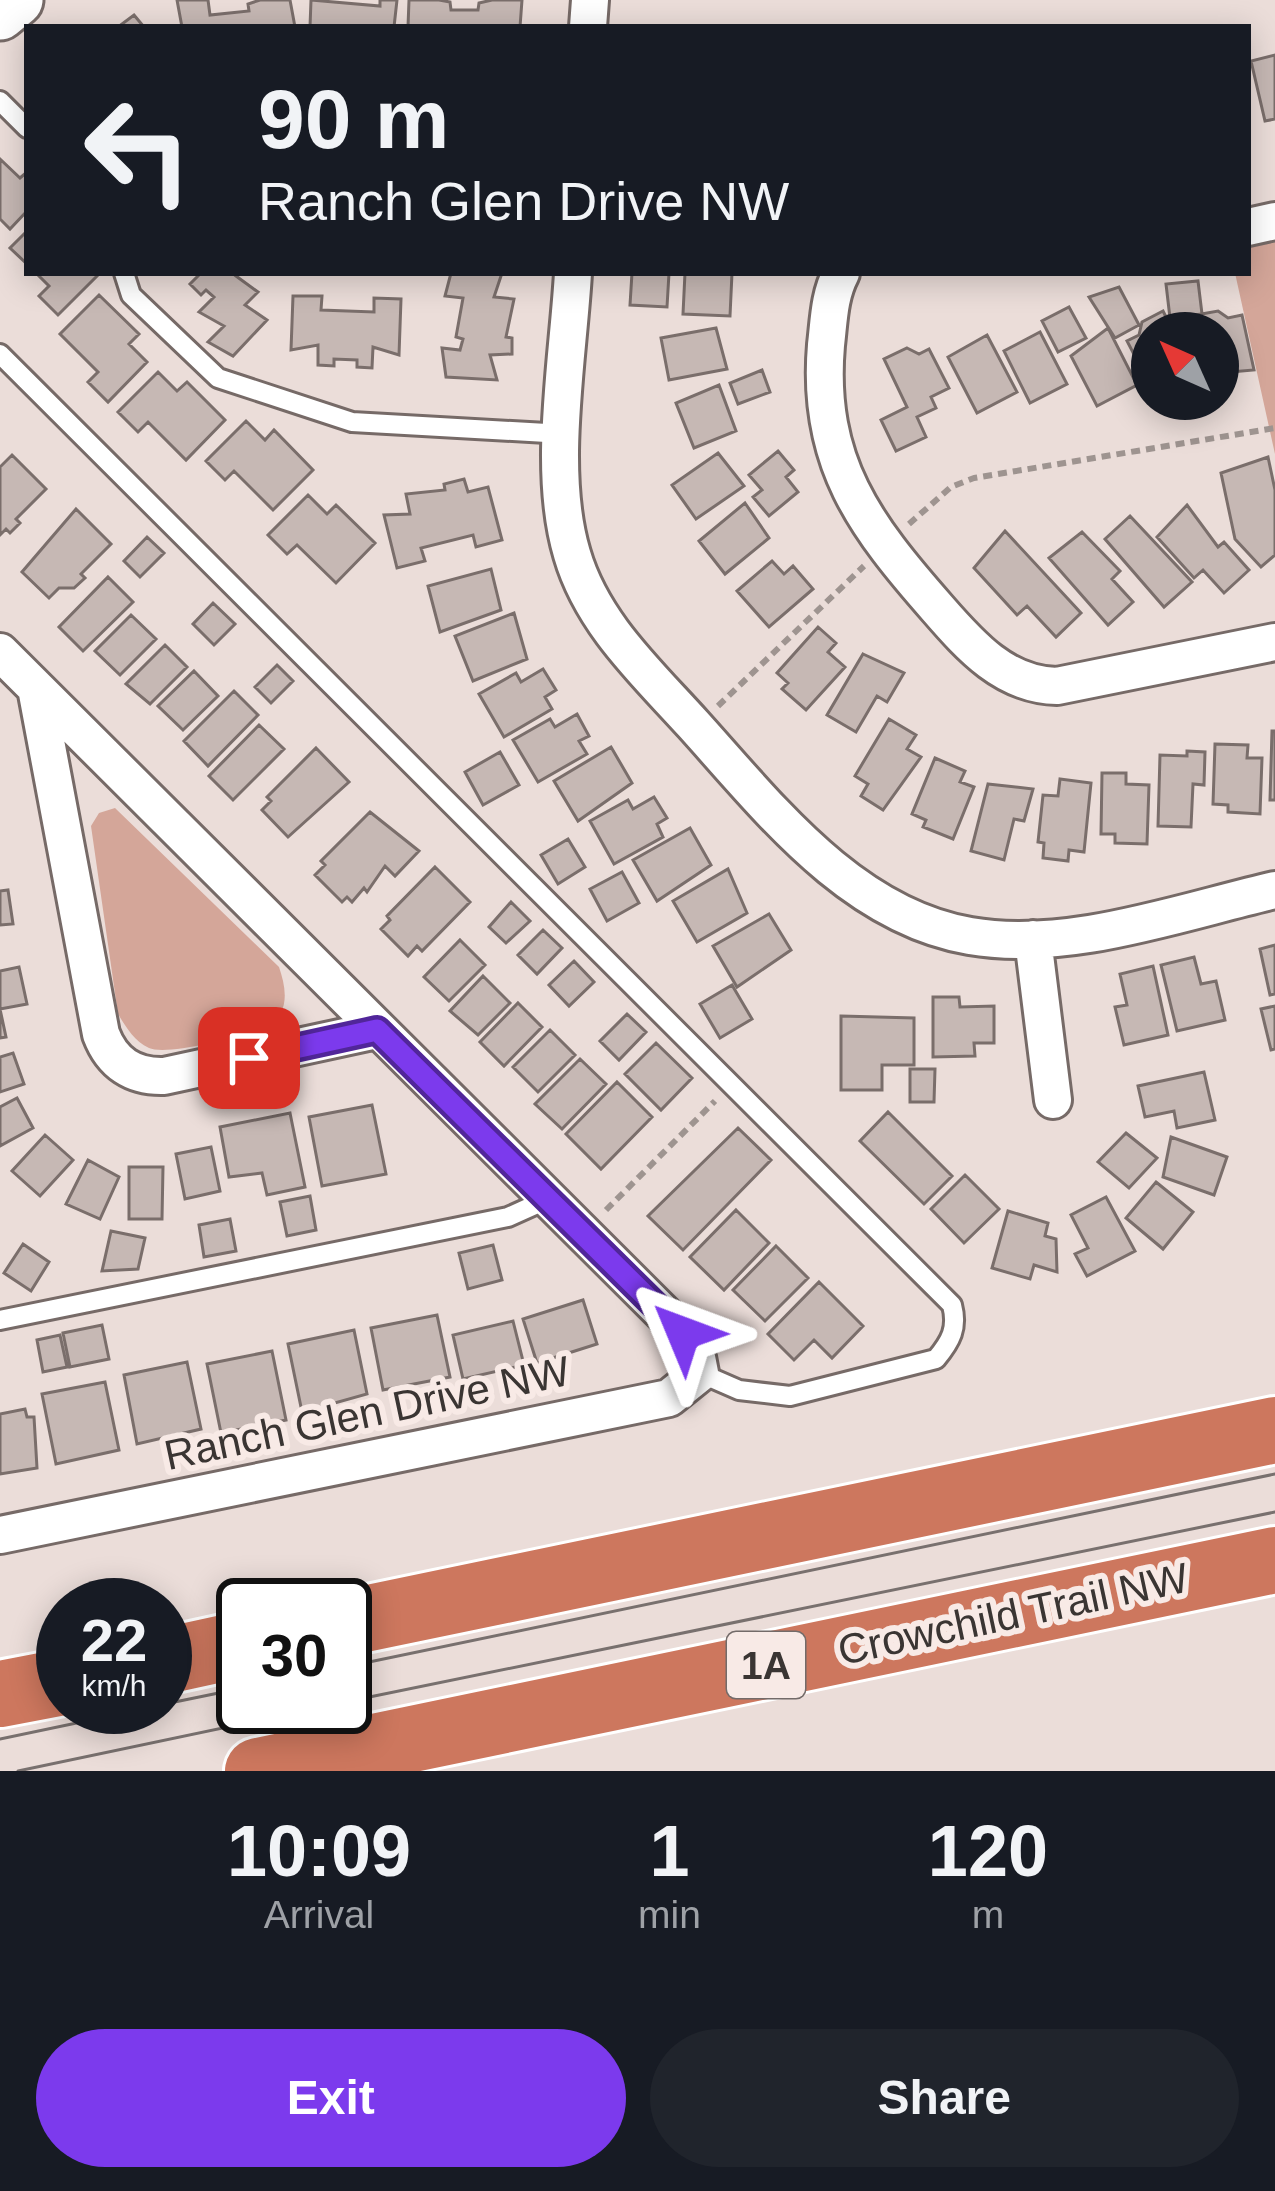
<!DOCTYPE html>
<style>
:root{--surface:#171b24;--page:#20242c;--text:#f1f3f6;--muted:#9ea1a6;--accent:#7c3aed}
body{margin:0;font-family:Helvetica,sans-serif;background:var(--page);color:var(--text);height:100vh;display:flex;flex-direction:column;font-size:45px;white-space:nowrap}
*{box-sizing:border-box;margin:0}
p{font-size:39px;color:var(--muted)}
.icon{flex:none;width:66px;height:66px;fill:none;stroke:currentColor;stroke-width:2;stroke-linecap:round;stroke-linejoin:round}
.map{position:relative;height:1771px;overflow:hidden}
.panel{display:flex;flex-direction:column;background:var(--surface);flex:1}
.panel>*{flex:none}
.banner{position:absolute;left:24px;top:24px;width:1227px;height:252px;border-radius:0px;box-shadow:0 6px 30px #0003;background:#171b24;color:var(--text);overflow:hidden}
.needle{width:78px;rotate:315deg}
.tools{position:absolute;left:1131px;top:312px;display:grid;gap:24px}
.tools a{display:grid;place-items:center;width:108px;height:108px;border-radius:50%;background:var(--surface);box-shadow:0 6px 30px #0003;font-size:60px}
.speed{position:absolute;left:36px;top:1578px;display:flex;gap:24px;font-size:60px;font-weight:700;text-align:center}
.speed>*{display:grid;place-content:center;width:156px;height:156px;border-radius:50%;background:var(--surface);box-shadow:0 6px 30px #0003;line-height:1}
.speed small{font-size:30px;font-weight:400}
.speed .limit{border:6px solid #111;border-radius:18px;background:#fff;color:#111}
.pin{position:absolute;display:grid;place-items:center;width:102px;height:102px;color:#fff;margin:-51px;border-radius:24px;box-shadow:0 6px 18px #0006}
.me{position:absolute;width:132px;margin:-66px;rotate:314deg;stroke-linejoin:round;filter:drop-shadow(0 0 9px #0008)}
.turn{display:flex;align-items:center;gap:42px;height:252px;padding:0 36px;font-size:54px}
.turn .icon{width:156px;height:156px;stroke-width:2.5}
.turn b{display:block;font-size:84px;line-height:102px}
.eta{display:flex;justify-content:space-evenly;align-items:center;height:204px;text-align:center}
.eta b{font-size:72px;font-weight:700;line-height:84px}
.button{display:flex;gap:24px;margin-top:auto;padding:24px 36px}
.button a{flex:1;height:138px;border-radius:72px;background:var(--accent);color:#fff;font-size:48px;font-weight:700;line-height:138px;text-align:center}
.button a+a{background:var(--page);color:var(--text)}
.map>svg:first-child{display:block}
</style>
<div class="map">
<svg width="1275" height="1771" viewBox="0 0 1275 1771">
<rect width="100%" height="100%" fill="#ebddd9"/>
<path fill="#d4a699" d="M1275 242V454L1235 273H1248V248Z
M115 808 279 967C284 982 288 998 281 1013 271 1032 169 1057 149 1048 134 1041 126 1027 118 1014L91 826 99 813Z"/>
<path fill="#c6b8b4" stroke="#7a6e6b" stroke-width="3" d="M177 0H208L210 15 249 11 248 4 260 0H290L295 27H182Z
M311 0 380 6V0H397L394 27H310Z
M409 0H439L450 2 451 10H478L479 3 492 0H522L520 27H408Z
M134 15 144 27H118Z
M1275 55V119L1265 121 1251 61Z
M0 159 20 178 27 172V211L10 229 0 219Z
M27 231V264L10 248Z
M36 273H96L98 275 58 315 39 296 49 286Z
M201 273H239L236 276 258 292 245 305 267 320 233 356 208 342 224 326 199 312 214 297 206 290 201 295 190 284Z
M451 273H502L494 297 514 299 506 337 512 338V354L490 355 497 380 446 377 442 348 460 350 463 339 456 337 463 298 445 296Z
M632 273H669L667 307 630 305Z
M685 273H732L730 316 683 314Z
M1198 281 1202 314 1170 318 1166 284Z
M1119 287 1139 325 1115 338 1089 297Z
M99 295 139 334 129 344 147 362 108 402 88 382 98 372 60 334Z
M293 296H322L321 310 374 312V298L401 299 399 355 373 347 372 368 357 367V360L334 359V366L318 365V345L291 350Z
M1069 307 1086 338 1058 352 1042 321Z
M1163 311 1174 333H1152V389L1127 341 1139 335 1142 322Z
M1218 311 1228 318 1242 315 1254 370 1218 373V333H1200L1196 315Z
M716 328 727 369 669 380 661 338Z
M1108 328 1137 385 1097 406 1071 356Z
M1040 332 1067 384 1030 403 1004 351Z
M987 335 1017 392 977 413 948 357Z
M907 348 919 354 929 349 949 388 931 397 936 408 917 417 926 437 896 451 881 420 907 407 884 359Z
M762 370 770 392 738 404 730 383Z
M158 372 177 391 187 382 225 420 186 460 148 422 138 432 118 412Z
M719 385 736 431 694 448 676 403Z
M246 421 265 440 274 430 313 470 273 510 234 471 225 480 206 461Z
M778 451 794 470 786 477 798 492 769 516 753 497 762 490 749 475Z
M718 453 744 486 696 519 672 485Z
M12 455 46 489 16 519 20 523 10 533 6 529 0 535V467Z
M1268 457 1275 490V555L1261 567 1235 539 1221 473Z
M464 479 468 492 488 487 502 540 476 547 473 535 421 548 425 561 397 568 384 515 410 514 406 494 445 490 444 484Z
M308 495 327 514 336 505 375 543 336 583 297 545 287 554 268 535Z
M745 503 769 538 725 574 699 541Z
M1187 505 1218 547 1224 542 1249 570 1224 593 1203 570 1194 578 1157 537Z
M76 509 111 544 81 574 85 578 74 588H59L49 598 22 572Z
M1130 516 1192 582 1164 607 1105 539Z
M1005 531 1081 613 1056 637 1027 606 1017 615 974 568Z
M1082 532 1120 571 1112 579 1133 602 1108 625 1049 558Z
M147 537 164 553 140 577 124 561Z
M772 561 784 574 793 566 813 589 769 627 737 591Z
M491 569 501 610 440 632 428 586Z
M108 577 133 602 83 651 59 627Z
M213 603 235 624 214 645 193 624Z
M514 613 527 659 473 681 455 636Z
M131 615 156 639 120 675 95 651Z
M818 627 836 643 828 652 845 667 806 710 782 689 788 683 777 673Z
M165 645 187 667 150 704 126 684Z
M863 654 904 673 887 702 877 696 856 732 827 715Z
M277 665 293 681 271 703 255 687Z
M543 669 556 690 545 697 552 709 504 737 479 694 516 673 521 682Z
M194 671 218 696 183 730 158 706Z
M234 691 258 715 208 766 184 741Z
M577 714 589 736 579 741 587 754 538 782 513 740 550 719 555 727Z
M889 719 916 735 907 749 921 757 883 810 861 796 868 784 855 776Z
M259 725 284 749 233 800 209 776Z
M1272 731H1275V800H1270Z
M1215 744 1248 745 1247 758H1262L1260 814 1228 812V805L1213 804Z
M611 747 632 783 578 821 554 781Z
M316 748 349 782 288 837 262 810 271 801 267 797Z
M1187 751 1205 752 1204 785 1193 784 1191 827 1158 826 1160 755 1187 756Z
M500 752 519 785 483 805 465 772Z
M935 758 965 771 960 782 974 787 953 839 923 827 926 820 912 814Z
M1102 773H1126V784L1149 785 1147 844 1115 843V834H1101Z
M1060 779 1091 783 1084 852 1069 850 1068 861 1043 858 1044 843 1038 842 1043 795 1058 796Z
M988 784 1033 789 1024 821 1014 819 1004 860 971 851Z
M654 797 667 818 657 824 663 837 614 864 590 821 628 800 633 809Z
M370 812 419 851 395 876 385 866 367 892 364 888 352 902 347 897 342 902 315 875 325 865 321 861Z
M690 828 711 865 657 901 633 860Z
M568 839 585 867 558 884 541 855Z
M435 867 470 902 422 951 417 946 408 956 381 929 390 920 387 916Z
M728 869 747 913 697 942 673 901Z
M622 872 639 903 607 921 590 889Z
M8 890 13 924 0 925V891Z
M511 902 530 921 506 943 489 927Z
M769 914 791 950 737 987 713 946Z
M543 930 562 948 537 974 518 955Z
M460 940 485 965 449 1001 424 977Z
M1275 945V994L1270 995 1260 949Z
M1194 957 1201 984 1216 981 1225 1020 1177 1031 1161 965Z
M574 961 594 982 569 1006 549 985Z
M1153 966 1168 1035 1124 1045 1115 1007 1127 1005 1120 974Z
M19 967 27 1004 0 1009 6 1037 0 1038V971Z
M483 976 510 1003 478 1035 450 1011Z
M732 985 752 1019 720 1038 700 1004Z
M933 997H959L960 1007 994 1006V1043H974L975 1056 933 1057Z
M518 1003 542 1027 504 1066 480 1042Z
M1275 1006V1049L1271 1050 1261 1009Z
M627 1014 646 1032 619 1060 600 1041Z
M841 1016 914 1018V1065H882V1090H841Z
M550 1030 575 1055 538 1092 513 1067Z
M656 1043 692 1078 661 1110 625 1074Z
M13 1053 24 1084 0 1092V1057Z
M580 1059 606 1084 562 1129 535 1104Z
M910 1069H935L934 1102H910Z
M1204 1072 1215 1120 1177 1128 1174 1111 1145 1117 1138 1086Z
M617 1082 652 1117 601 1169 566 1134Z
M17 1098 33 1128 0 1146V1107Z
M372 1105 386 1174 322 1186 309 1117Z
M888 1112 952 1176 924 1204 860 1141Z
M290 1113 305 1187 267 1195 262 1173 229 1177 220 1127Z
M738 1128 771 1160 683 1250 648 1216Z
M1126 1133 1157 1158 1129 1188 1098 1162Z
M45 1135 73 1160 40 1196 12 1171Z
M1171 1137 1227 1157 1214 1195 1163 1177Z
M211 1147 220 1191 185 1199 176 1154Z
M88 1160 119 1177 100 1219 66 1204Z
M129 1167H163L162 1219H129Z
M965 1175 999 1209 964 1243 931 1209Z
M1156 1182 1193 1212 1163 1249 1126 1218Z
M310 1196 316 1230 287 1236 280 1202Z
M1106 1197 1135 1251 1087 1276 1075 1254 1088 1248 1071 1215Z
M736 1210 769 1243 724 1290 690 1257Z
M1008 1211 1048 1223 1045 1236 1056 1239 1057 1272 1034 1265 1030 1279 992 1268Z
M230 1219 236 1251 204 1257 199 1225Z
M111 1231 145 1238 138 1269 102 1271Z
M23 1244 49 1262 31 1291 4 1273Z
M493 1245 502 1280 468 1289 459 1253Z
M776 1246 808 1278 765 1321 733 1290Z
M819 1282 863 1326 832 1358 814 1340 794 1360 768 1334Z
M583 1300 597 1344 537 1363 523 1319Z
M437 1315 450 1377 383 1390 371 1328Z
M513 1321 524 1365 463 1379 453 1335Z
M102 1325 109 1359 70 1367 63 1333Z
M354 1330 367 1394 310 1410 301 1407 288 1344Z
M60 1335 67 1367 43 1372 37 1340Z
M272 1351 286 1420 221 1433 207 1364Z
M187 1362 201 1429 137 1444 124 1375Z
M105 1382 119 1450 56 1464 42 1394Z
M25 1409 27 1417H34L37 1468 0 1474V1414Z"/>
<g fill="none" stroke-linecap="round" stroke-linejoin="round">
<g stroke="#766a67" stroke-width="24">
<path id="lane" d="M0 101 27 128
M124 273 131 295 218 378 352 422 564 434
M0 354 952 1305C958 1328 951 1341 936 1359L790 1396 739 1390 700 1373
M0 1320 508 1217 548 1199"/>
</g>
<g stroke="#766a67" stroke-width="42">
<path id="street" d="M588 27 590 0
M1248 227 1275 221
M573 273C568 360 547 471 572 554 592 623 646 672 693 724 768 807 851 916 970 936 1068 953 1180 912 1275 890
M841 273C829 296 829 320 826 345 816 462 865 526 938 609 971 647 1005 685 1057 686L1275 642
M0 652 683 1333 695 1347 700 1373 669 1398 0 1535
M36 688 101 1034C112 1063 133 1077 164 1076L377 1030
M1033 939 1053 1100"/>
</g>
<g stroke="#766a67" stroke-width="57">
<path id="secondary" d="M0 14 17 0"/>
</g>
<g stroke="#fff" stroke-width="72">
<path id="highway" d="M345 1623 1275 1430
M165 1661 243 1644
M0 1694 63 1682
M258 1771 1275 1560"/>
</g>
<path stroke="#9e9490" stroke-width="6" stroke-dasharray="9 6" stroke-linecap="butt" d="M909 524 951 487 974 478 1275 428
M718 706 864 566
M606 1210 715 1101"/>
<use href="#lane" stroke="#fff" stroke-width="18"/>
<use href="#street" stroke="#fff" stroke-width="36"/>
<use href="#secondary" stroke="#fff" stroke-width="51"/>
<use href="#highway" stroke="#cd775e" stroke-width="66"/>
<path stroke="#78706e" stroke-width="3" d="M345 1667 1275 1474
M345 1702 1275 1512
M165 1704 243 1688
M0 1739 153 1707
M18 1771 323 1707"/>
</g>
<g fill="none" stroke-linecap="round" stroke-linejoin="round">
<g stroke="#51269a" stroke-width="30">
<path id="route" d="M249 1058 377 1030 683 1333"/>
</g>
<use href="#route" stroke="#7c3aed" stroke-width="21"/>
</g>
<g text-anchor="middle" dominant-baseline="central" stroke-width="12" stroke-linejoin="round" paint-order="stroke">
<rect fill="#f8eae6" stroke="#736b69" stroke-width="3" x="727" y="1632" width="78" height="66" rx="9"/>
<g font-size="39" font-weight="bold" fill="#3a3533">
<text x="766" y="1665">1A</text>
</g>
<g font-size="42" fill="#3a3533" stroke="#f8eae6">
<text transform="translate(367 1413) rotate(-12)">Ranch Glen Drive NW</text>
<text transform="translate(1013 1614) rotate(-12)">Crowchild Trail NW</text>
</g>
</g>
</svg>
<div class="tools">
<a><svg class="needle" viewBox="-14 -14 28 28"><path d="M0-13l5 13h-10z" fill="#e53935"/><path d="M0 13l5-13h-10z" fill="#9ea1a6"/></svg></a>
</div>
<div class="speed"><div>22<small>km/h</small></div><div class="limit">30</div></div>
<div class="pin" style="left:249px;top:1058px;background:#d93025"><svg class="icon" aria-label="arrive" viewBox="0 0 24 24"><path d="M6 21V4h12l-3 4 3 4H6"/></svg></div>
<svg class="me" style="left:683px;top:1333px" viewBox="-20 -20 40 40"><path d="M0-17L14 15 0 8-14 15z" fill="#7c3aed" stroke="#fff" stroke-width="4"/></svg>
<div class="banner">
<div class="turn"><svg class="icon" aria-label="left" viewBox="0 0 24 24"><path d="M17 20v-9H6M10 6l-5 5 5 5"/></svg><div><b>90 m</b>Ranch Glen Drive NW</div></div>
</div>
</div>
<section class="panel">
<div class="eta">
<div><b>10:09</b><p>Arrival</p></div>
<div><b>1</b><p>min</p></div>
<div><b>120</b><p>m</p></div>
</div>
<div class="button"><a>Exit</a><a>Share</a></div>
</section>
